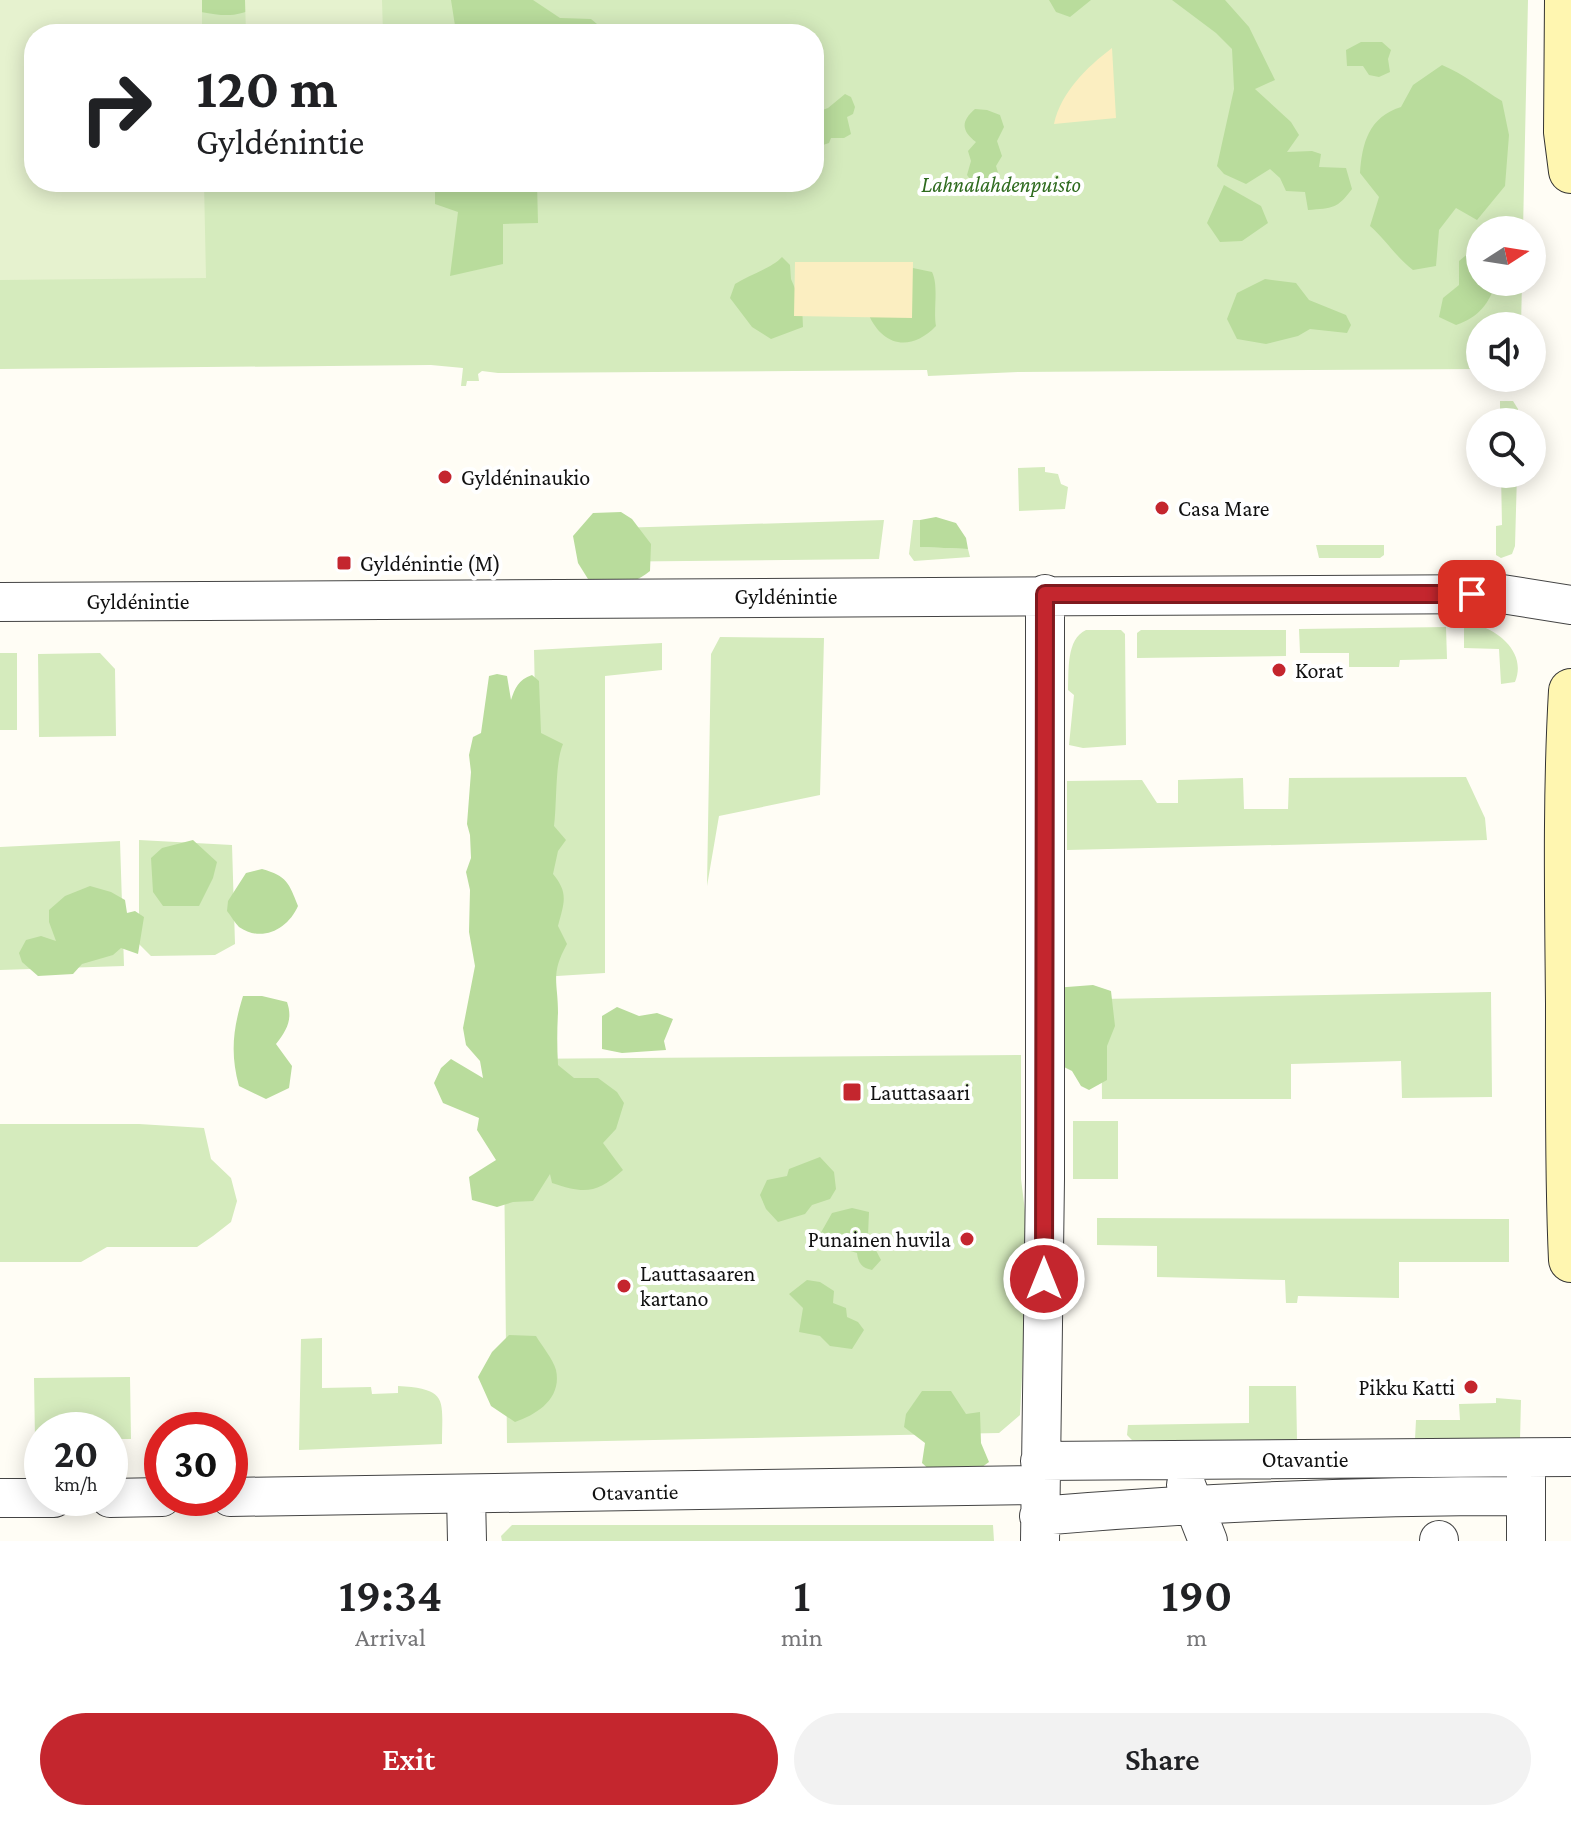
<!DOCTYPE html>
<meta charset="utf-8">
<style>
:root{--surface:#fff;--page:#f2f2f2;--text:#202124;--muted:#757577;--accent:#c4262e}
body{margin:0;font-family:"Crimson Pro",serif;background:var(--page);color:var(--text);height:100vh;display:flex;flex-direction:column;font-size:30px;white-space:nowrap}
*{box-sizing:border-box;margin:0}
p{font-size:26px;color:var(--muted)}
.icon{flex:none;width:44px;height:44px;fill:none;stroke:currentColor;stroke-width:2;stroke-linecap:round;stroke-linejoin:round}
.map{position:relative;height:1541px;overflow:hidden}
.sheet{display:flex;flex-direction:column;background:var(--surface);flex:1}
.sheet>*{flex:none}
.banner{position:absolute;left:24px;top:24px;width:800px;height:168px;border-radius:32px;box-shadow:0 4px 20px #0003;background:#fff;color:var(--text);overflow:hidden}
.needle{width:52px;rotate:78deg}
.fabs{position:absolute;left:1466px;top:216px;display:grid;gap:16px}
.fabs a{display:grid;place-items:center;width:80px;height:80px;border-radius:50%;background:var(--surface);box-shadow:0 4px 20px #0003;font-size:40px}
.speed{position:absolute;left:24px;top:1412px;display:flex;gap:16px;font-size:40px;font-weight:700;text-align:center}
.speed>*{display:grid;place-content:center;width:104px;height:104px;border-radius:50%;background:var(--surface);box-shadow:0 4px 20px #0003;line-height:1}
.speed small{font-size:20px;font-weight:400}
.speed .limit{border:12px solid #d22;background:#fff;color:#111}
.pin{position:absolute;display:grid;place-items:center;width:68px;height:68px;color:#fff;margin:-34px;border-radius:16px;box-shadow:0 4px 12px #0006}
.me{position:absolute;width:88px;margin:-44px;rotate:0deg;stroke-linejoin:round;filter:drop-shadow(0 0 6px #0008)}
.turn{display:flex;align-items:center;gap:28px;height:168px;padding:0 40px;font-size:36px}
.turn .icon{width:104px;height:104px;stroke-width:2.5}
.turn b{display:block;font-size:56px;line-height:68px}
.eta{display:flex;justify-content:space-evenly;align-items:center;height:136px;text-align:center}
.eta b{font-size:48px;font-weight:600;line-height:56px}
.button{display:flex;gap:16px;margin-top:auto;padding:16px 40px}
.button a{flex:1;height:92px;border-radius:48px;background:var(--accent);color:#fff;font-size:32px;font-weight:600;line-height:92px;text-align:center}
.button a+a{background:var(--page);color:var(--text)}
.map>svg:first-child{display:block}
</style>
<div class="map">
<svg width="1571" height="1541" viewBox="0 0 1571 1541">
<rect width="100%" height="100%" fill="#fffdf5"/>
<path fill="#d5ebbd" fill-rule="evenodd" d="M0 0H1528L1523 230H1480V282H1522L1521 326H1480V369L1018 372 928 376 927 370 498 373 482 371 478 374 479 381H467L466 386H461L463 368 431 365 0 369ZM34 34H814V182H34Z
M1500 401H1513L1518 409V422H1500Z
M1045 467V472L1058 474 1061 484 1068 487 1065 509 1019 511 1018 468Z
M1501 474H1517L1515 546 1512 554 1501 558 1496 555V526L1502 525Z
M884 520 879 559 584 562V529Z
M913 520H920L921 547 968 549 970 557 914 561 909 554Z
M1316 545H1384V555L1380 558H1319Z
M1479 625C1503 634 1526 655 1515 682L1501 684 1499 649 1464 648V628Z
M1446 627 1447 659 1400 660 1399 667H1349V653H1300L1299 629Z
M1086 630H1121L1125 634 1126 745 1083 748 1069 745 1074 695 1068 690C1069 671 1066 639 1086 630Z
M1141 630H1286V656L1137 658V633Z
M720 637 824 638 820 795 719 816 707 886 711 654Z
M662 643V670L605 676V973L541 977 534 650Z
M0 653H17V730H0Z
M100 653 115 669 116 736 39 737 38 654Z
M1466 777 1485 818 1487 840 1067 850V781L1142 780 1157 803H1178V780L1243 778 1244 809H1288L1289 778Z
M139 840 232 845 235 944 215 955 151 956 139 944Z
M120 841 124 966 0 970V847Z
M1491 992 1492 1097 1402 1098 1401 1061 1291 1064V1099H1102L1101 999Z
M1021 1055V1179L1029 1243 1020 1415 999 1433 507 1443 503 1059Z
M1073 1121H1118V1179H1073Z
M0 1124H139L204 1128 211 1159 231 1178 237 1201 231 1222 213 1236 197 1247H107L81 1262H0Z
M1097 1218 1509 1219V1262H1399V1298L1298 1296 1297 1303H1286L1285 1280 1157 1277V1246L1097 1245Z
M322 1338V1388L371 1387 372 1394 398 1393V1386C449 1389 442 1399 442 1444L299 1450 301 1339Z
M130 1377 131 1439H110V1430H42V1440H35L34 1378Z
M1249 1386H1296L1297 1440H1132L1127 1435 1128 1425 1249 1423Z
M1496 1398 1521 1400 1520 1440 1415 1439 1416 1420H1460L1459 1404 1496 1403Z
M512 1525H993L994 1541H502L501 1536Z"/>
<path fill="#b9dc9c" d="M202 0H269C242 16 232 18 201 12Z
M451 0H533L560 18 591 19 609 34H453L456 32Z
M1049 0H1091L1070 17 1056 12Z
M1172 0H1225L1249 27 1275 80 1255 89 1291 122 1299 135 1287 152 1312 151 1321 154 1319 167 1346 168 1352 189C1337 209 1333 208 1308 210L1305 192 1286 191 1280 178 1270 169 1246 184 1224 174 1217 166 1234 89 1232 49 1216 33Z
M1361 42H1382L1391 50 1388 59 1390 72 1379 77 1369 75 1363 66H1347L1346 50Z
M1442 65C1464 74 1482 89 1502 101L1509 135 1505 186 1477 220 1456 208 1439 230 1436 266 1413 270C1396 257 1386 240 1370 226L1379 197 1360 173C1362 143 1369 117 1401 107L1413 85Z
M845 94 851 97 855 107 853 114 847 117 851 134 844 138H831L829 143 820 146 814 143V113L828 108Z
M975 109 987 110 1000 115 1004 127 997 141 1002 156 996 166 1000 179 986 185 980 180 973 183 967 175 971 161 968 151 976 142C962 131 960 122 975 109Z
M435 182H537L538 223 503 224V264L450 276 458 212 435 204Z
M1224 185 1261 206 1268 223 1242 241 1220 242 1207 223Z
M1476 247 1480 248V282H1496C1489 304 1479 317 1456 325L1439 317 1443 298 1459 285V261Z
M782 257 790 265 791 279 802 305 803 327 771 339 752 327 730 298 735 284C749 275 772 268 782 257Z
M908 267 932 272C939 286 933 310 936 326 911 352 882 347 868 313Z
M1265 279 1296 283 1309 300 1346 315 1351 325 1347 333 1310 329 1298 336 1266 344 1237 339 1227 319 1237 293Z
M621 512 632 519 651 544 650 571C630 587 613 586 588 579L578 563 573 536 593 513Z
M936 517 956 523 966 538 968 549 920 547V520Z
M497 674 507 676 511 700C515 688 518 680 532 675L539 681 541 733 563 744C555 762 557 803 554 826L566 840 558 851 553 874C569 893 564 903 558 926L567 944C550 975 558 981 558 1013 557 1030 557 1047 558 1065L574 1078H598L617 1092 624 1103 616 1129 603 1143 623 1170C596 1194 585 1194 552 1183L550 1174 533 1201 513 1202 497 1207 472 1200 469 1177 496 1160 477 1130 479 1118 443 1103 434 1083 441 1068 451 1059 483 1078 480 1061 466 1045 463 1028 475 966 469 932 470 890 466 872 471 858 470 835 467 824 471 772 469 755 473 737 481 733 489 676Z
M193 840 217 862 213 878 199 906H163L153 892 151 858 162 848Z
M262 869C287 876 289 883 298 906 288 929 262 943 239 927 235 923 231 916 227 911L228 901 246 873Z
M90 886 111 892 125 900 127 913 135 911 144 917 138 954 121 948 113 955 82 964 73 974 38 976 22 962 19 953 26 940 41 936 56 941 49 922V910L65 896Z
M1093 985 1111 991 1115 1026 1107 1046V1080L1089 1090 1081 1086 1072 1071 1056 1063 1054 988Z
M243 996H262L287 1002C293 1019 287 1030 276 1044L292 1066 289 1088 266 1099 239 1086C230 1053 233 1029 243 996Z
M617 1007 639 1016 657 1013 673 1019 664 1041 666 1050 622 1053 602 1049V1016Z
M820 1157 834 1172 836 1189 830 1199 812 1205 805 1214 778 1222 766 1209 760 1195 767 1180 787 1176 789 1169Z
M852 1208 869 1212 868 1235 881 1260 872 1270C862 1268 858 1263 857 1253 844 1248 833 1250 819 1247V1236L832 1213Z
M807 1280 820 1282 834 1291 833 1303 846 1308 847 1317 858 1322 864 1330 852 1349 830 1346 820 1336 799 1332 803 1308 789 1294Z
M509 1335 536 1336C542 1346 553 1359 556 1370 562 1398 538 1414 515 1422L491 1406 478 1377 492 1352Z
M922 1391H951L966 1414 980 1412 981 1443 989 1462 978 1470 933 1473 922 1463 925 1443 904 1427 906 1414Z"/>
<path fill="#fbeec1" d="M1112 48 1116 118 1054 124C1061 92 1087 67 1112 48Z
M795 262H913L912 318 794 316Z"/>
<path fill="#e6f2cf" d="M0 0H202V34H34V182H204L206 278 0 280Z
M245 0H382L383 34H246Z"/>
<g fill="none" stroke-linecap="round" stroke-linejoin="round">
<g stroke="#444" stroke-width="40">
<path id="street" d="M0 602 1502 594 1571 605
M1040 1461 1571 1457
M1526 1475V1541
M1186 1485 1208 1541
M466 1495 467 1541
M230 1497 1039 1485
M0 1498H54
M110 1498 162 1497
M1039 1516C1201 1502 1363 1496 1525 1496
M1439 1540V1541
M1040 1541 1045 1179V594"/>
</g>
<g stroke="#333" stroke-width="46">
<path id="secondary" d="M1567 0 1566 132 1571 171
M1571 691C1565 795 1567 899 1568 1003 1568 1089 1567 1175 1571 1260"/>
</g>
<use href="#street" stroke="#fff" stroke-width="38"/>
<use href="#secondary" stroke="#fff6b0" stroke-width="44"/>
</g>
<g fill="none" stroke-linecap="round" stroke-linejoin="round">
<g stroke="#7f191e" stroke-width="20">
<path id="route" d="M1044 1279 1045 594H1472"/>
</g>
<use href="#route" stroke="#c4262e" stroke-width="14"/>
</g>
<g fill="#c4262e" stroke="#fff" stroke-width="3">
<circle cx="445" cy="477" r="8"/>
<circle cx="1162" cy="508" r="8"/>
<rect x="336" y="555" width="16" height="16" rx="4"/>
<circle cx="1279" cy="670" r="8"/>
<rect x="842" y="1082" width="20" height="20" rx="4"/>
<circle cx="967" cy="1239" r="8"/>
<circle cx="624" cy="1286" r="8"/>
<circle cx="1471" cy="1387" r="8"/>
</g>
<g text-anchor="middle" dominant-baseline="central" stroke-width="8" stroke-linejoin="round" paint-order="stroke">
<g font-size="22" font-style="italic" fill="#2f6b1f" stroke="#fff">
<text x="1001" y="184">Lahnalahdenpuisto</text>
</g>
<g font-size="22" fill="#111" stroke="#fff" text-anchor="start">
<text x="461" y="477">Gyldéninaukio</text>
<text x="1178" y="508">Casa Mare</text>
<text x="360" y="563">Gyldénintie (M)</text>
<text x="1295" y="670">Korat</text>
<text x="870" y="1092">Lauttasaari</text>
<text x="951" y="1239" text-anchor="end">Punainen huvila</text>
<text x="640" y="1273">Lauttasaaren<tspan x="640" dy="25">kartano</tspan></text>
<text x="1455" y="1387" text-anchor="end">Pikku Katti</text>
</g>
<g font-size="22" fill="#111" stroke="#fff">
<text x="786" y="596">Gyldénintie</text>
<text x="138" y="601">Gyldénintie</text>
<text x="1305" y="1459">Otavantie</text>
<text transform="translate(635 1492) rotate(-1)">Otavantie</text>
</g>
</g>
</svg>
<div class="fabs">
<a><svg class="needle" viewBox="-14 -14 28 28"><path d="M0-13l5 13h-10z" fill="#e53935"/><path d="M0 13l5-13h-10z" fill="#757577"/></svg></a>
<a><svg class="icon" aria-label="sound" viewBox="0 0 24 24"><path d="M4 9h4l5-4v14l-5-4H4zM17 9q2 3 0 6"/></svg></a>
<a><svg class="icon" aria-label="search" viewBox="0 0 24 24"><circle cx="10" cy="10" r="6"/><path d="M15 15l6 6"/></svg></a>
</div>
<div class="speed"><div>20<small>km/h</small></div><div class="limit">30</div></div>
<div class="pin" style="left:1472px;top:594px;background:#d93025"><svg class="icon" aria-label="arrive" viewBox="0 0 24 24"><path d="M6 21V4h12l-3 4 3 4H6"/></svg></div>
<svg class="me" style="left:1044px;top:1279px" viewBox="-20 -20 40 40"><circle r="17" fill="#c4262e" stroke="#fff" stroke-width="3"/><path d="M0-11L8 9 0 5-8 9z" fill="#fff"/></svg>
<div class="banner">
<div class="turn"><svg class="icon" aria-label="right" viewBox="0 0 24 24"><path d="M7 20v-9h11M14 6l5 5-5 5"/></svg><div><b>120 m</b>Gyldénintie</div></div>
</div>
</div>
<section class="sheet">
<div class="eta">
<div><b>19:34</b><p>Arrival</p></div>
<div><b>1</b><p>min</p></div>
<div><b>190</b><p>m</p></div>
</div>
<div class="button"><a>Exit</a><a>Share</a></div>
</section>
